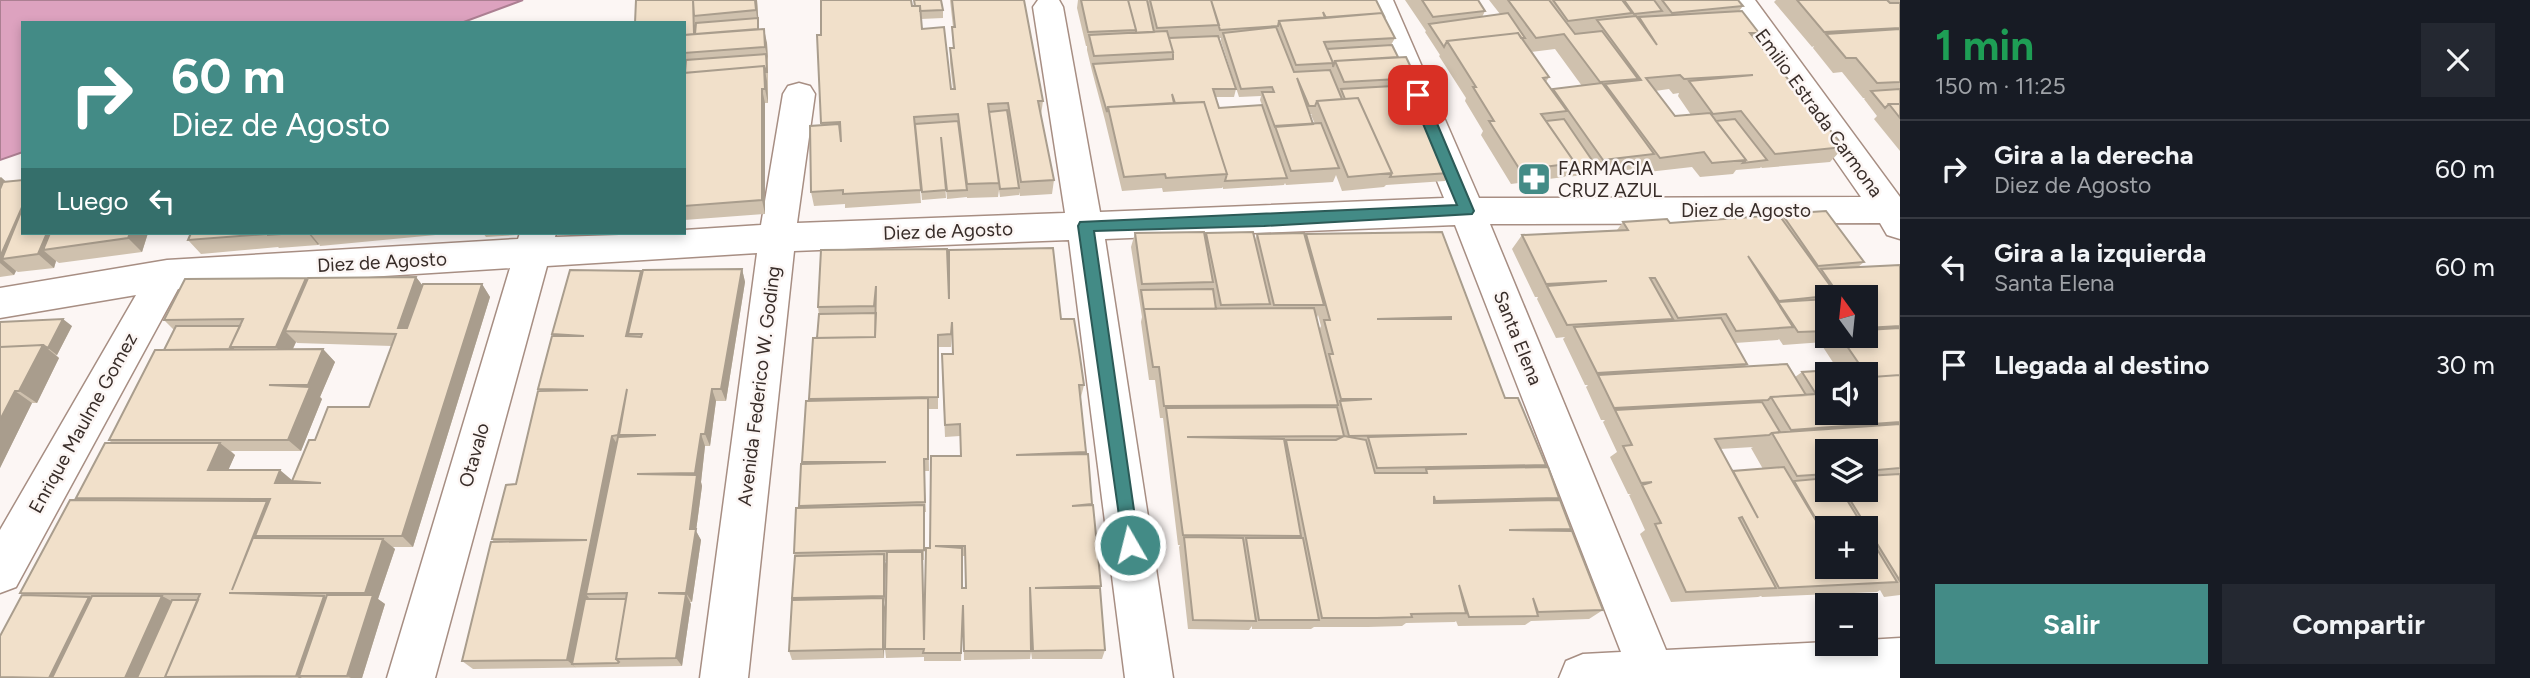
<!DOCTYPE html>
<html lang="es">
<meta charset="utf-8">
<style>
:root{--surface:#171b24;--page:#242831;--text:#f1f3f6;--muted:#9ea1a6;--line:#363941;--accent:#438b86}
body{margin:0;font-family:Figtree,sans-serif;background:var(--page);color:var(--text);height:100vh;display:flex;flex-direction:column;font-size:26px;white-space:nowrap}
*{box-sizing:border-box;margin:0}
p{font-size:23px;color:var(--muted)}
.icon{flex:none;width:38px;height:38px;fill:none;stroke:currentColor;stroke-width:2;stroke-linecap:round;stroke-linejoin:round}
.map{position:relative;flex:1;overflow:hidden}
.panel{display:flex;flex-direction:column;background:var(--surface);width:630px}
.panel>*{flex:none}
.banner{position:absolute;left:21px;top:21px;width:665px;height:214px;border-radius:0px;box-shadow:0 4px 10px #0003;background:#438b86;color:#fff;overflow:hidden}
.needle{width:46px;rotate:345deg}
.controls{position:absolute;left:1815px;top:285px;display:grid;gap:14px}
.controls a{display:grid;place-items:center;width:63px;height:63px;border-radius:0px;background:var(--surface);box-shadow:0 4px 10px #0003;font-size:35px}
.pin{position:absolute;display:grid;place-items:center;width:60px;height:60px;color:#fff;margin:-30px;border-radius:14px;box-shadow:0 4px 10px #0006}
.me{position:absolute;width:77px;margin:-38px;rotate:352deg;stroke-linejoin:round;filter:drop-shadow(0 0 5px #0008)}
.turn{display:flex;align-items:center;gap:24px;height:147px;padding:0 35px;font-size:32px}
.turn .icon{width:91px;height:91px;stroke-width:2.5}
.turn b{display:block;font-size:49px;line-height:60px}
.then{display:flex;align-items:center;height:66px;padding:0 35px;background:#0003;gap:14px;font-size:26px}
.round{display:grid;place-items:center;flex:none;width:74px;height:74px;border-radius:0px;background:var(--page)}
.overview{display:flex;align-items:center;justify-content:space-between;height:119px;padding:0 35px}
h1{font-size:42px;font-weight:700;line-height:52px;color:#1e9e55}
.cta{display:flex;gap:14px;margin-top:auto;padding:14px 35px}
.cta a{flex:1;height:80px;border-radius:0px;background:var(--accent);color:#fff;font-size:28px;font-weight:700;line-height:80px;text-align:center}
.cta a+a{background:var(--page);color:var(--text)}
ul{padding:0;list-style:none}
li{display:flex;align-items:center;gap:21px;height:98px;padding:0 35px;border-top:2px solid var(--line)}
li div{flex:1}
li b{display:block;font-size:26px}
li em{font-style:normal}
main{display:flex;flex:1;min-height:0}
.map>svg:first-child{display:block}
</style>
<main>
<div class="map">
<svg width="1900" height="678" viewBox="0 0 1900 678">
<rect width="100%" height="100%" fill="#fcf6f4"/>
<path fill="#dda2bf" stroke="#ac7f92" stroke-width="2" d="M0 0H523L461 23H23V152L0 160Z"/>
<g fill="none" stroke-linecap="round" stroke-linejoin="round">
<g stroke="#a78e83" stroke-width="3">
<path id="minor" d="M1038 0H1059L1063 7 1100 212 1444 198 1363 0H1393L1479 198 1861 197 1724 0H1755L1900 197V239L1887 235 1880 223 1490 224 1666 650 1827 642V644H1866V640L1900 638V678H1559L1566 661 1583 654 1621 652 1455 225 1105 239 1173 678H1125L1069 240 794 251 748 678H700L757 253 547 266 435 678H387L510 268 178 289 16 587 0 593V530L136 295 0 318V288L167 260 518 239 520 233H556L555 237 684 233V230L761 225 783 94 788 86 799 83 810 86 815 94 797 223 1065 213 1033 7Z"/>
</g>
<use href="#minor" fill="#fff" fill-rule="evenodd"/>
</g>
<path fill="#cfc1ae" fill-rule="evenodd" d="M757 0 759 29 767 43 768 61V103H765V214L684 220V73H685V68H684V23H635Z
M950 0H1024L1043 101 1041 115 1054 180 1052 194 1020 196 1019 192V195L1000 197 999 190 998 197 967 198V196V197L947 199 944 166 946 198 922 200 917 147 921 203 845 208V204L814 206 811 192 821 125 817 35H821L912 6 943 10V18L921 19 922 29 951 89H953L950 63V48H953L952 27H953Z
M1078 0H1376L1395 38 1391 45 1398 57 1416 78 1411 87 1418 101 1416 104 1449 173 1445 181 1386 185 1384 187 1342 191 1336 175 1333 182 1286 185 1285 183 1284 185 1223 189V187L1222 188 1163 192 1162 188 1122 191 1105 120 1092 71 1087 50V46H1086L1077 8ZM1219 38H1221V41L1239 97 1261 96 1260 100 1262 105 1219 108 1215 97H1234L1236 89ZM1309 114H1312L1311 115 1315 124H1313Z
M1405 0H1478L1485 11 1482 17 1500 14 1489 0H1738L1743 6 1739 11 1759 33 1754 39 1844 147 1830 162 1762 168 1761 167 1760 168 1736 170 1733 174 1700 177 1692 167 1648 172 1644 167 1643 168 1593 174 1592 173 1591 174 1567 177 1566 176 1564 177 1511 184 1481 135 1483 131 1465 101 1466 98 1439 56 1440 55 1425 32 1426 31ZM1555 49 1582 86 1553 89 1552 91 1546 82 1549 77 1531 52ZM1669 89 1673 94 1679 93 1678 96 1691 115 1675 116 1655 91Z
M1776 0H1900V151L1874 119 1877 116 1864 99 1865 98H1863L1842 72 1833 73 1813 48 1814 46 1812 47 1774 2Z
M0 177 6 182 148 233 142 252 59 263 56 261 54 268 18 272 16 271 14 275 0 277Z
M1782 214 1864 262 1858 267 1900 265V595L1884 597 1880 590 1877 592 1762 597 1761 596 1758 597 1671 602 1640 534 1645 530 1629 495 1631 494H1628L1610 457 1617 452 1603 422 1605 420H1601L1586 387 1588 385H1585L1563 339 1565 337 1556 338 1537 299 1538 297H1535L1512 249 1522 235 1617 230 1623 222 1670 223 1780 216ZM1827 298H1866V336H1827ZM1779 339 1783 345 1824 342 1821 344 1838 370 1802 372 1795 377 1744 367 1747 364 1735 343 1778 340ZM1753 447 1751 448 1763 469 1732 471 1720 449ZM1827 452H1866V490H1827ZM1827 528H1866V567Z
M1442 232 1505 398 1546 465 1544 467 1559 498 1558 500 1571 529 1569 531 1603 610 1589 619 1531 621 1525 625 1458 626 1456 621 1455 622 1406 623 1402 626 1368 627H1314L1311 629H1252V626L1249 630 1188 629 1179 547 1180 545H1178L1163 418H1160L1155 380H1149L1141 322 1142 317 1131 247 1135 233 1205 237 1206 233 1255 240 1257 234 1305 237 1306 234ZM1318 315 1321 326 1319 330 1317 318Z
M191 233H446V234L320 246 319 244 318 245 279 248 278 247 201 254 188 240Z
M483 233H533L532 234 486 237Z
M742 269 745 282 726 401H716L710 446H705L701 482 702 486 696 531 701 540 692 602H690L691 604 682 666 473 669 462 661 494 542 492 539 516 484 540 391 538 389 553 336 552 334 641 271 642 274Z
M416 277 422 285 482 284 490 297 413 547H393L395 549 378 599 385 604 362 678H0V636L24 595 20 593 79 500 76 498 112 443 109 440 164 350 174 330 164 320 307 280ZM296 342 297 343 392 346 369 407 315 440 293 481 228 470 235 455 231 451H301L322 399 320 397 335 362 323 349H293Z
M949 297 1061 319 1084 385 1081 397H1080L1101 586 1100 589 1105 650 1102 659H1032L1031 652 1030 659 964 660 963 614 961 661H924V657L886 658 885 649 887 561H885L884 658 792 660 789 651 795 557 794 553 800 508 802 462 809 399 817 338 819 315 818 307ZM952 335 953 354 942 367 945 437 960 436 961 456 930 548 924 628 923 560H924V512H926L924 471H929L928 409H938V347H951ZM962 556H965V588H962Z
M0 322 72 326 57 355H56L59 358 37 403H32L0 468Z"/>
<path fill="#a99d8d" d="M755 0H757L760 43 756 10Z
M764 29 767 43 768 61 765 47Z
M764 66 767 81 768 103 765 89Z
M762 89 765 103V214L762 200Z
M1 177 16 191 0 226V178Z
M23 205 2 259 16 271 14 275 0 263V257Z
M47 233H67L43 250 56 261 54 268 38 254Z
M130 233H148L142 252 128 238Z
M308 233H310L319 244 318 245Z
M742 269 745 282 726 401 721 389Z
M641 271 647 285 628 334 633 344 626 336Z
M416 277 426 290 408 341 398 328Z
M306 278 317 292 285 331 296 342 288 359 276 347Z
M482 284 490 297 413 547 402 536Z
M63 319 72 326 57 355 48 348Z
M43 345 59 358 37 403 19 391Z
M323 349 335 362 320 397 308 385Z
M310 387 322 399 301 451 288 440Z
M712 389 716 401 710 446 705 434Z
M15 391 32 403 0 468V420Z
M701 434 705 446 701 482 702 486 696 531 701 540 692 602 686 593 690 529 697 477 695 473Z
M612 436 619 447 586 594 589 598 577 664H572L576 668 567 660Z
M220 443 235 455 223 482 208 470Z
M280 470 293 481 288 494 275 483Z
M267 501 280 512 255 536 267 545 232 590Z
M383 539 395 549 378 599 385 604 362 678H351L347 676 372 598 365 593Z
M884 554 886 564 885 605 884 596Z
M686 594 691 604 682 666 676 658Z
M162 596 179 605 147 678H125Z
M324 596 338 605 299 676 302 678H299L296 676Z
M89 597 108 606 73 678H49Z
M883 598 885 607 884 658 883 649Z"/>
<path fill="#f1e0ca" stroke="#a99d8d" stroke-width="2" fill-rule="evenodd" d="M636 0H693L694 34 684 35V23H635Z
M693 0H755L756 10 694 16Z
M821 0H911L912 6H920L922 29 944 27 951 89H955L950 48H954L952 27H955L952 0H1024L1043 101H1038L1054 180 1021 182 1008 103 988 104 999 183 967 184 958 114 914 117 921 190 843 194V190L811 192 810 126 839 124 841 142 840 122 821 123 817 35H821Z
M914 0H941L943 10 920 11V6H915Z
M1081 0H1128L1136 30 1088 32Z
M1128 0H1147L1154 32 1136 33V30Z
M1150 0H1211L1219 25 1157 28Z
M1211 0H1376L1385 18 1382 13 1326 18 1323 12 1325 18 1279 21 1278 26 1220 30Z
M1422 0H1478L1485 11 1433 17Z
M1508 0H1549L1575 34 1602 31 1638 79 1600 82 1564 34 1536 38Z
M1553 0H1622L1632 13 1568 21Z
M1624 0H1654L1662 11 1634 14Z
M1662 0H1738L1743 6 1672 13Z
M1797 0H1887L1890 3H1900V28L1824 32Z
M1742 11 1759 33H1750L1844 147 1775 154 1741 111 1713 114 1689 81 1753 75 1684 79 1680 75 1646 78 1675 116 1710 113 1746 160 1712 163 1704 152 1660 158 1605 84 1641 80 1597 20 1636 16 1657 45 1639 17Z
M1382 13 1395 38 1324 42 1333 63 1296 65 1279 21Z
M1508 13 1525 38H1521L1518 33 1447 41 1444 47 1429 24Z
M758 18V29L695 34 696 23Z
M1276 27 1294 72 1330 70 1342 99 1317 101 1315 106H1309L1297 78 1313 124 1275 127 1262 92H1274L1272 87 1241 89 1223 33Z
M764 29 765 47 684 53V35Z
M1900 29V82L1877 83 1856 58H1846L1826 34Z
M1167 31 1173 52 1094 56 1089 35Z
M1518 33 1549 77 1543 78 1567 111 1541 114 1575 163 1520 170 1489 121H1494L1473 87H1476L1447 41Z
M1218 36 1236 89H1213L1219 108 1262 105 1287 178 1225 181 1227 174 1204 102 1175 103 1172 94 1174 103 1108 107 1107 112 1093 64 1173 59V52L1169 38Z
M1392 45 1398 57 1335 61 1333 67V63L1327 49Z
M766 54 767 72H766L764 66 685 73 686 60Z
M1406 57 1416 78 1344 82 1335 61Z
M764 66 765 89H762V200L684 206V73Z
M1602 83 1654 154 1603 160 1553 89Z
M1411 85 1418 101H1414L1449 173 1390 177 1392 173 1358 98 1345 99 1341 89Z
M1900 89V104H1889L1885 108 1871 91Z
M1358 98 1392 173 1348 177 1317 101Z
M1204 102 1227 174 1166 178 1165 174 1124 177 1108 107Z
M1889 104H1900V118Z
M1007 110 1019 188 1000 189 989 112Z
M1564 119 1596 166 1572 170 1571 168 1575 163 1546 121Z
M1735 119 1767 160 1743 163 1746 160 1716 121Z
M958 121 967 190 947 191 941 137 946 190 922 192 915 124Z
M1321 123 1339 168 1291 171 1275 126Z
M23 180V205L0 257V189L3 182Z
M23 207V233H47L38 254 2 259Z
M1826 211 1864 262 1818 266 1782 214Z
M1779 215 1837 295 1779 301 1748 256 1793 327 1736 331 1726 314 1678 318 1655 278H1650L1673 319 1567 325 1547 286 1607 281 1546 284 1522 235 1628 230 1623 222 1667 219 1670 223Z
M1204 232 1213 282 1142 284 1135 233Z
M1253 232 1270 304 1221 305 1206 233Z
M1442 232 1505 398H1518L1546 465 1377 468 1368 437 1467 434 1349 436 1340 401 1372 399H1341L1329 354H1333L1324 320H1330L1306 234ZM1451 317V319H1377Z
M50 233H130L128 238 43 250Z
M191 233H267L266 234 188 240Z
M268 233H296L268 235Z
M1304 233 1324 305H1274L1257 234Z
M1053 248 1061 319H1074L1079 350 1084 385H1079L1086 452 1016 455 1088 454 1092 504 1072 506 1093 505 1101 586 1035 588H1100L1105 650 1033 651 1030 587 1031 651H964L963 605 961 653H923L924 649H885L887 552H922L924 640 926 548H930L931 456H961L960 424 945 425 942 354H953L952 322 951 334 938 335V397L809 399 813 338 875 337 876 286 874 306 818 307 821 250 947 249 949 299V250ZM935 546H965L966 588H962V548Z
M1900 265V326L1866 328V298H1841L1821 269Z
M742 269 721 389H712L705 434H701L695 473 637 474 697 475 690 529H696L686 593H658L686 594 676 658 616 659 627 593 586 594 618 437 656 435H619L627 389 618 435 612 436 567 660 462 661 491 542 587 540 492 539 506 485 516 484 538 391 588 390 538 389 552 336H584L552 334 570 270 641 271 626 336 641 337 642 334H628L643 270Z
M416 277 398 328H407L423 284H482L402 536H255L270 499 76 498 105 443H220L208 470H280L275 483H321L292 481 309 440H315L328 407H369L396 334 285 331 308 278Z
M306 278 276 347H230L243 319 164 320 185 279Z
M1213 289 1216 309H1144V310L1141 290Z
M1827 299V331L1798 332 1778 302Z
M1314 308 1338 405 1164 406 1159 367H1153L1144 309Z
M876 313 875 337 817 338 819 314Z
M1721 318 1747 364 1597 373 1574 327Z
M63 319 48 348 43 345 0 347V322Z
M176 326H240L230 347 233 349 164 350Z
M1900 328V375L1872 377 1866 368H1862L1840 336H1866V330Z
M43 345 19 391H15L0 420V347Z
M323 349 308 385H269L310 387 288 440H109L155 350Z
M1787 364 1806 395 1771 397 1768 400 1614 408 1598 375Z
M1866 368 1872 377 1900 375V422L1791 430 1771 397 1816 394 1802 372ZM1827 374H1866V413H1827Z
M928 398V459H924L925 502 799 506 801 464 886 462H802L806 401Z
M1762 402 1780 432 1772 433 1769 435 1715 439 1758 518 1733 471 1784 467 1827 539V567H1866V531L1897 582 1779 588 1742 517 1739 518 1776 588 1686 592 1655 524 1661 523 1642 485 1652 482 1641 483 1623 446 1632 445 1615 410Z
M1337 407 1344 436 1187 437 1284 439 1301 536 1183 535 1166 408Z
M1900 424V468L1866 471V452H1827V474L1797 476 1772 433Z
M1344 436 1366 440 1375 473H1427L1426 469 1548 467 1559 498 1435 501 1434 496V503L1560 500 1571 529 1509 530 1572 531 1603 610 1538 612 1533 598 1538 616 1469 617 1459 585 1466 613 1411 614 1412 617 1377 618H1322L1286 440H1336Z
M1900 474V581L1844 490H1866V476Z
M1827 478V490H1841L1864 528H1827V538L1794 481Z
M70 500 267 501 232 590 253 538 383 539 365 593H229L324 596 296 676 165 677 200 594 20 593Z
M924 505V550L794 553 796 508Z
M1184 537 1243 538 1256 621 1193 620Z
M1246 538H1303L1319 620H1259Z
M884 554V596L792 598 795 556Z
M22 595 89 597 49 678 0 677V636Z
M327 595H373L347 676H299Z
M92 596H162L125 678H52Z
M883 598V649L789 651 792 600Z
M585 599H626L616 659 619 662 618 663 572 664Z
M172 600H198L165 677 166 678H137Z"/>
<path fill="#438b86" stroke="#2c5a57" stroke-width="2" d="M1418 90 1425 95 1474 211 1472 214 1264 226 1094 231 1139 545 1137 551 1130 553 1124 551 1078 226 1080 222 1457 205 1411 95Z"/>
<defs>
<g id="pharmacy-square" transform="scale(1.75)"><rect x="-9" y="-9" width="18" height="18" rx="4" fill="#438b86" stroke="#fcf6f4"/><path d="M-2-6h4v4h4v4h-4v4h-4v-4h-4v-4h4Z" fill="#fff"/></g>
</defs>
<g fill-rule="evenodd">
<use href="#pharmacy-square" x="1534" y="179"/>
</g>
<g text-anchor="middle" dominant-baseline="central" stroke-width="5" stroke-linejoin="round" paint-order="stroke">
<g font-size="19" fill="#382d29" stroke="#fcf6f4">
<text transform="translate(1819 113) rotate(54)">Emilio Estrada Carmona</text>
<text x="1746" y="210">Diez de Agosto</text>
<text transform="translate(948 231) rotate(-2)">Diez de Agosto</text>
<text transform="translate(382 262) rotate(-3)">Diez de Agosto</text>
<text transform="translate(1518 338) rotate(68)">Santa Elena</text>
<text transform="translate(759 386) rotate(-83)">Avenida Federico W. Goding</text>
<text transform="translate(83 423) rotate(-61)">Enrique Maulme Gomez</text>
<text transform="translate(474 455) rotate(-74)">Otavalo</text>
</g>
<g font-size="19" fill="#382d29" stroke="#fcf6f4" text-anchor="start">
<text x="1558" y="168">FARMACIA<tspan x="1558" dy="22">CRUZ AZUL</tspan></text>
</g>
</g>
</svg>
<div class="controls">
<a><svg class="needle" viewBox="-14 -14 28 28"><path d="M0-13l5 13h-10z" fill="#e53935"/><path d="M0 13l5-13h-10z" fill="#9ea1a6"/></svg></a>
<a><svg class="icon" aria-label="sound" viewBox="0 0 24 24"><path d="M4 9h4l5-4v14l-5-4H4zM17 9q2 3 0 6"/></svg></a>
<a><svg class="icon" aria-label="layers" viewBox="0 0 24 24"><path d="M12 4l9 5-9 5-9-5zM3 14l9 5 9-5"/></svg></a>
<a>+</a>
<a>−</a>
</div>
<div class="pin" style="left:1418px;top:95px;background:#d93025"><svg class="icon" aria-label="arrive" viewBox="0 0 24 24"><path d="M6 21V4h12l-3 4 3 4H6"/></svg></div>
<svg class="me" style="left:1130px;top:545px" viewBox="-20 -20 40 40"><circle r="17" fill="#438b86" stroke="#fff" stroke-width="3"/><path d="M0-11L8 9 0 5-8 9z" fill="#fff"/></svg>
<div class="banner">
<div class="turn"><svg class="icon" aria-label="right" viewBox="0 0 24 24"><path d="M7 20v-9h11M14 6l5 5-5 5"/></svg><div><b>60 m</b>Diez de Agosto</div></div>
<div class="then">Luego<svg class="icon" aria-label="left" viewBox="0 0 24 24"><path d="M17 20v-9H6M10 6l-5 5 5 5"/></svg></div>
</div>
</div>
<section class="panel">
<div class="overview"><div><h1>1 min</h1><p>150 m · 11:25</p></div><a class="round"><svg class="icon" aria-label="close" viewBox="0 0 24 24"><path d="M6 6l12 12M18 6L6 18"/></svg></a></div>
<ul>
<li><svg class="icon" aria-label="right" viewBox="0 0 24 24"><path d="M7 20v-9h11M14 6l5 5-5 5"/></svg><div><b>Gira a la derecha</b><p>Diez de Agosto</p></div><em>60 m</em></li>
<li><svg class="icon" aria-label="left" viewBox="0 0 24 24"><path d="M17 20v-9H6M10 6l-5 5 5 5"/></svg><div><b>Gira a la izquierda</b><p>Santa Elena</p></div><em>60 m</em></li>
<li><svg class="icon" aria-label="arrive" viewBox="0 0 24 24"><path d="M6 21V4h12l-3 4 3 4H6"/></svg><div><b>Llegada al destino</b></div><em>30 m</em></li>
</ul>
<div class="cta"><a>Salir</a><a>Compartir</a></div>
</section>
</main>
